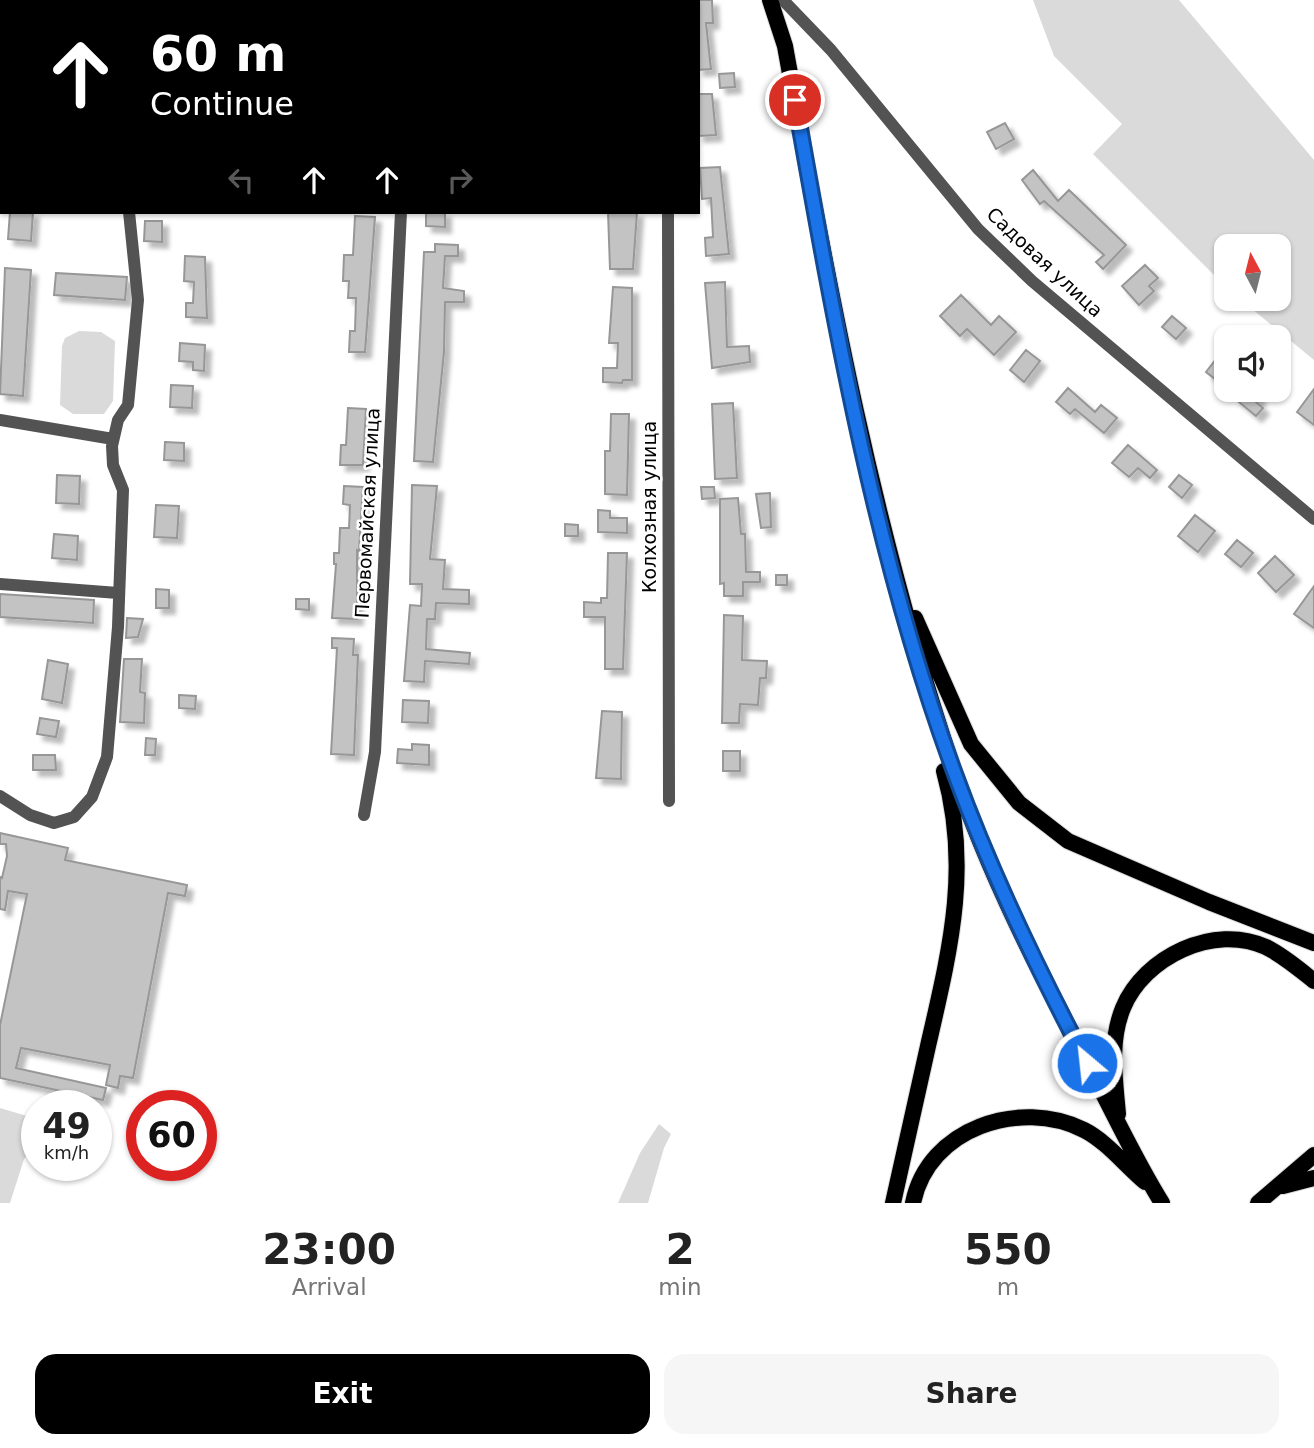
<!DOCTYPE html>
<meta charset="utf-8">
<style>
:root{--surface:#fff;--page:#f6f6f6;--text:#222;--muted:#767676;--accent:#000}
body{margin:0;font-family:"DejaVu Sans",sans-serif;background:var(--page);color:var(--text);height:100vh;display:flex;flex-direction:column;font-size:26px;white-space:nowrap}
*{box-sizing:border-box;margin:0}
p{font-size:23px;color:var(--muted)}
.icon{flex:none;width:38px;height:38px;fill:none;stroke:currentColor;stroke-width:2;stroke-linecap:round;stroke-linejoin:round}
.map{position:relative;height:1203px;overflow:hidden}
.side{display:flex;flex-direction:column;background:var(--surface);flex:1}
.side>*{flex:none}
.banner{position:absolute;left:0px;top:0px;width:700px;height:214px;box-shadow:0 2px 5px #0004;background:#000;color:#fff;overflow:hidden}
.needle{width:46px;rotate:353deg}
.buttons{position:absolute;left:1214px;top:234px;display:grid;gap:14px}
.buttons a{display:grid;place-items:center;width:77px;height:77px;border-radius:14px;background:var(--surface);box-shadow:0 2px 5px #0004;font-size:35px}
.speed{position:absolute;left:21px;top:1090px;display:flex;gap:14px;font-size:35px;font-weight:700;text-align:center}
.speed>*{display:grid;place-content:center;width:91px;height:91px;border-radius:50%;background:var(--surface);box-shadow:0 2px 5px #0004;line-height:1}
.speed small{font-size:18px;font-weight:400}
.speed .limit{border:10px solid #d22;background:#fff;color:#111}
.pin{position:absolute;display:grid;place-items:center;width:60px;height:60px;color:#fff;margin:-30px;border:4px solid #fff;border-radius:50%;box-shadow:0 2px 7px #0007}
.me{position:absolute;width:77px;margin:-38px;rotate:332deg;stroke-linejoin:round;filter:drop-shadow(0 0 5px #0008)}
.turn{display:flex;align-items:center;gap:24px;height:147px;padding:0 35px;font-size:32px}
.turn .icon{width:91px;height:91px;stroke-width:2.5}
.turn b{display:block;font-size:49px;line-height:60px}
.lanes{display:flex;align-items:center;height:66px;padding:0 35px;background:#0003;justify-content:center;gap:35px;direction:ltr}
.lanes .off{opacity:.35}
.eta{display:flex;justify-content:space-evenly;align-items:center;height:119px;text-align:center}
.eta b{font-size:42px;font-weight:700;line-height:49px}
.cta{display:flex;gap:14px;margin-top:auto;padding:14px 35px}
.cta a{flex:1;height:80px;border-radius:21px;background:var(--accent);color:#fff;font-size:28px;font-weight:700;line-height:80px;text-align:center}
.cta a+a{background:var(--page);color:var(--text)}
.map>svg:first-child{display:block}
</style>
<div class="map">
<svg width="1314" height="1203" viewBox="0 0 1314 1203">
<defs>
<filter id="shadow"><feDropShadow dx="6" dy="6" stdDeviation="2" flood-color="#0004"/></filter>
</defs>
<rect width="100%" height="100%" fill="#fff"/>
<path fill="#dadada" d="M1033 0H1179L1314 160V360L1240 299H1279V247H1227V288L1093 154 1122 124 1054 56Z
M79 331 101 332 115 341 113 401 104 414H73L60 405 62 346 65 338Z
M0 1108 37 1119V1146L24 1159 10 1203H0Z
M659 1124 671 1134 664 1148 648 1203H618L640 1153Z"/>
<path fill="#c3c3c3" stroke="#979797" stroke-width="2" filter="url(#shadow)" d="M698 0H712L713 23H706L711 69 698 70Z
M734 73 735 87 720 88 719 74Z
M698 94H712L716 135 698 136Z
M1005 123 1014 139 996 149 987 132Z
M720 167 729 254 706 256 705 238 713 237 711 198 702 199 700 168Z
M1033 170 1058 201 1069 190 1126 245 1103 269 1096 262 1104 255 1044 201 1040 204 1022 180Z
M10 212H33L31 241 8 239Z
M426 212H445V227L426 226Z
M608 212H637L633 269H610Z
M355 216 375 217 365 352H349L350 331H355L356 298H348L349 281H343L344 255H353Z
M145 221H162V242L144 241Z
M435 244 458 245V256H445L443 288 464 291V302H445L444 352 433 462 414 461 424 252H435Z
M185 256 205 257 207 318 186 317V303H193L194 282 184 281Z
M1145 265 1158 278 1149 286 1154 291 1139 305 1122 286Z
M5 268 31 270 23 396 0 394Z
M56 273 127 277 125 300 54 295Z
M725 282 727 347 749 346 750 362 712 368 705 283Z
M613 287 632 288V380H623L622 383 603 382V368H617L618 343H609Z
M961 295 991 325 999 316 1016 332 994 355 967 329 960 336 940 316Z
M1172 316 1186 328 1176 339 1162 327Z
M180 343 205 345 204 371 193 370V362L179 361Z
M1227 345V364L1215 379 1206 372Z
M1026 350 1040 361 1024 382 1010 370Z
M171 385 193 386 192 408 170 407Z
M1068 388 1095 412 1101 405 1117 418 1104 433 1075 409 1070 414 1056 402Z
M1314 389V425L1297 412Z
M1241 390H1251L1260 398 1256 402 1263 408 1256 416 1234 398Z
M733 403 737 478 715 479 712 404Z
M348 408 366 409 363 465H340L341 445H346Z
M611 414H629L627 495 605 494V451H610Z
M165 442 184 443V461L164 460Z
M1128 445 1157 470 1150 478 1138 468 1129 477 1112 463Z
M57 475 80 476 79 504 56 503Z
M1179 475 1192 485 1182 498 1169 487Z
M412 485 437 486 430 559 445 560 443 589 469 590V604L436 603 435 619H427L426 649 470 653 469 664 425 661 424 682 404 681 410 605 421 606 422 584H410Z
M344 486 363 487 359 551 357 550V619L332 618 336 564H334V553H339L340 528H349L350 505 343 504Z
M701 487H714L715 498 702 499Z
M770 493 771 527 761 528 756 494Z
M738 498 741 534H745L746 572H760V582H743V596H724V583L720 584V499Z
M156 505 179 506 177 538 154 537Z
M598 510 610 511V518H627V533L598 532Z
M1195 515 1215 531 1198 552 1178 536Z
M565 524 578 525V536H565Z
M54 534 78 536 77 560 52 558Z
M1237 540 1253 553 1241 567 1225 554Z
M608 553H627L623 669H605V617H584V602L601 603V598H607Z
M1275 556 1294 575 1276 592 1258 573Z
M776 575H787V585H776Z
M1314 586V628L1294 614Z
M156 589 169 590V608H156Z
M0 594 94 600 93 623 0 617Z
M296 599H309V610L296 609Z
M724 615 743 616 742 660 767 661 766 678H760L758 705 740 704 739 723H722Z
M127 618 143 619 138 637 126 638Z
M332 638 354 639 353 655H358L354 755 331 754 337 648H332Z
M124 659H142L140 692 145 693 144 723 120 722Z
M48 660 68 664 62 703 42 699Z
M179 695 196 696 195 709 179 708Z
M403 700 429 701 428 723 402 722Z
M602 711 622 712 621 779 596 778Z
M40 718 59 721 56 737 37 734Z
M146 738 156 739 155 755H145Z
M412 744 429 745V765L397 763 398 749 412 750Z
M723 751H740V771H723Z
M33 755H55L56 770H33Z
M0 833 68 848 65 860 187 885 185 896 168 893 133 1078 120 1076 118 1088 106 1085 110 1065 21 1048 16 1068 106 1088 103 1100 0 1078V1025L27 894 8 891 5 910 0 909V877L2 878 7 856 6 844H0Z"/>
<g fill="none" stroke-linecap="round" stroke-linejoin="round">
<g stroke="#dbdbdb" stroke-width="18">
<path id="major" d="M770 0 785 46C829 291 874 534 954 771 989 877 1043 979 1095 1078 1117 1120 1137 1163 1162 1203
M915 618 971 744 1019 803 1068 841 1209 902 1314 943
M1118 1114C1115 1079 1109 1042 1123 1008 1144 957 1214 923 1266 947 1284 956 1299 969 1314 981
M1283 1186 1314 1178
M893 1203C905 1151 916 1098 928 1046 950 950 971 868 944 771
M913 1203C928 1128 1020 1098 1084 1130 1106 1141 1126 1166 1145 1182
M1258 1203 1314 1155"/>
</g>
<path stroke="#535353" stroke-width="12" d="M667 0V2
M783 0 831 50 978 229 1032 281 1314 519
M130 2V0
M410 2 411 0
M0 96H2
M668 212 669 801
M0 420 113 439
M0 584 118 593
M0 796 30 815 54 823 74 817 92 797 107 757 118 627 123 490 113 465 112 446 118 420 128 405 138 300 129 212
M364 815 375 752 401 212"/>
<use href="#major" stroke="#000" stroke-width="16"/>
</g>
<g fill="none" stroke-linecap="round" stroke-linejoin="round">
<g stroke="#114b97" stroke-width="18">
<path id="route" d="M795 100C835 326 875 558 955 774 991 873 1038 970 1087 1063"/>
</g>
<use href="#route" stroke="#1a73e8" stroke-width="12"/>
</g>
<g text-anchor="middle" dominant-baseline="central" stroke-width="5" stroke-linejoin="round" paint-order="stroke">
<g font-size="19" fill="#000" stroke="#fff">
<text transform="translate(1045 262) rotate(43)">Садовая улица</text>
<text transform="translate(649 507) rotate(-90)">Колхозная улица</text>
<text transform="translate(367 513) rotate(-87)">Первомайская улица</text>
</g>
</g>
</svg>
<div class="buttons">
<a><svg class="needle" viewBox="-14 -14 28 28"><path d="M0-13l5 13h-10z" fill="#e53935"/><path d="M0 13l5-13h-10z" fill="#767676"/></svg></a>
<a><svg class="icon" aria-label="sound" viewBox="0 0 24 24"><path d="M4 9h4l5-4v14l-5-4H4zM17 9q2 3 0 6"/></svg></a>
</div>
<div class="speed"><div>49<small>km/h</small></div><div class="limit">60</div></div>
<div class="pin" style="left:795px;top:100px;background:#d93025"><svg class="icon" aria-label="arrive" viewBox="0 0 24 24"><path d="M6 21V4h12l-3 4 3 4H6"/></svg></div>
<svg class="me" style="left:1087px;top:1063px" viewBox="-20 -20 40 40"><circle r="17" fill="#1a73e8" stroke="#fff" stroke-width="3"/><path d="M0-11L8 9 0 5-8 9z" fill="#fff"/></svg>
<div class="banner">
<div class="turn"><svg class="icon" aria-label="ahead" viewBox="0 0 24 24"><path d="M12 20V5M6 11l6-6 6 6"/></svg><div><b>60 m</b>Continue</div></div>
<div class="lanes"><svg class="icon off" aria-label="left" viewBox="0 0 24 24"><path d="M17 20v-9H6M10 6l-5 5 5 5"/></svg><svg class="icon" aria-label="ahead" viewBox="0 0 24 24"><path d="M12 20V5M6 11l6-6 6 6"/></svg><svg class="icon" aria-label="ahead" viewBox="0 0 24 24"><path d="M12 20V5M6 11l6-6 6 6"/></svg><svg class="icon off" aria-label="right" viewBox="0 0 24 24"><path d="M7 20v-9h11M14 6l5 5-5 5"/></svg></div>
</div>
</div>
<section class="side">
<div class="eta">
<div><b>23:00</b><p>Arrival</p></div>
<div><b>2</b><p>min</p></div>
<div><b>550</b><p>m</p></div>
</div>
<div class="cta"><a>Exit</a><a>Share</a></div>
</section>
